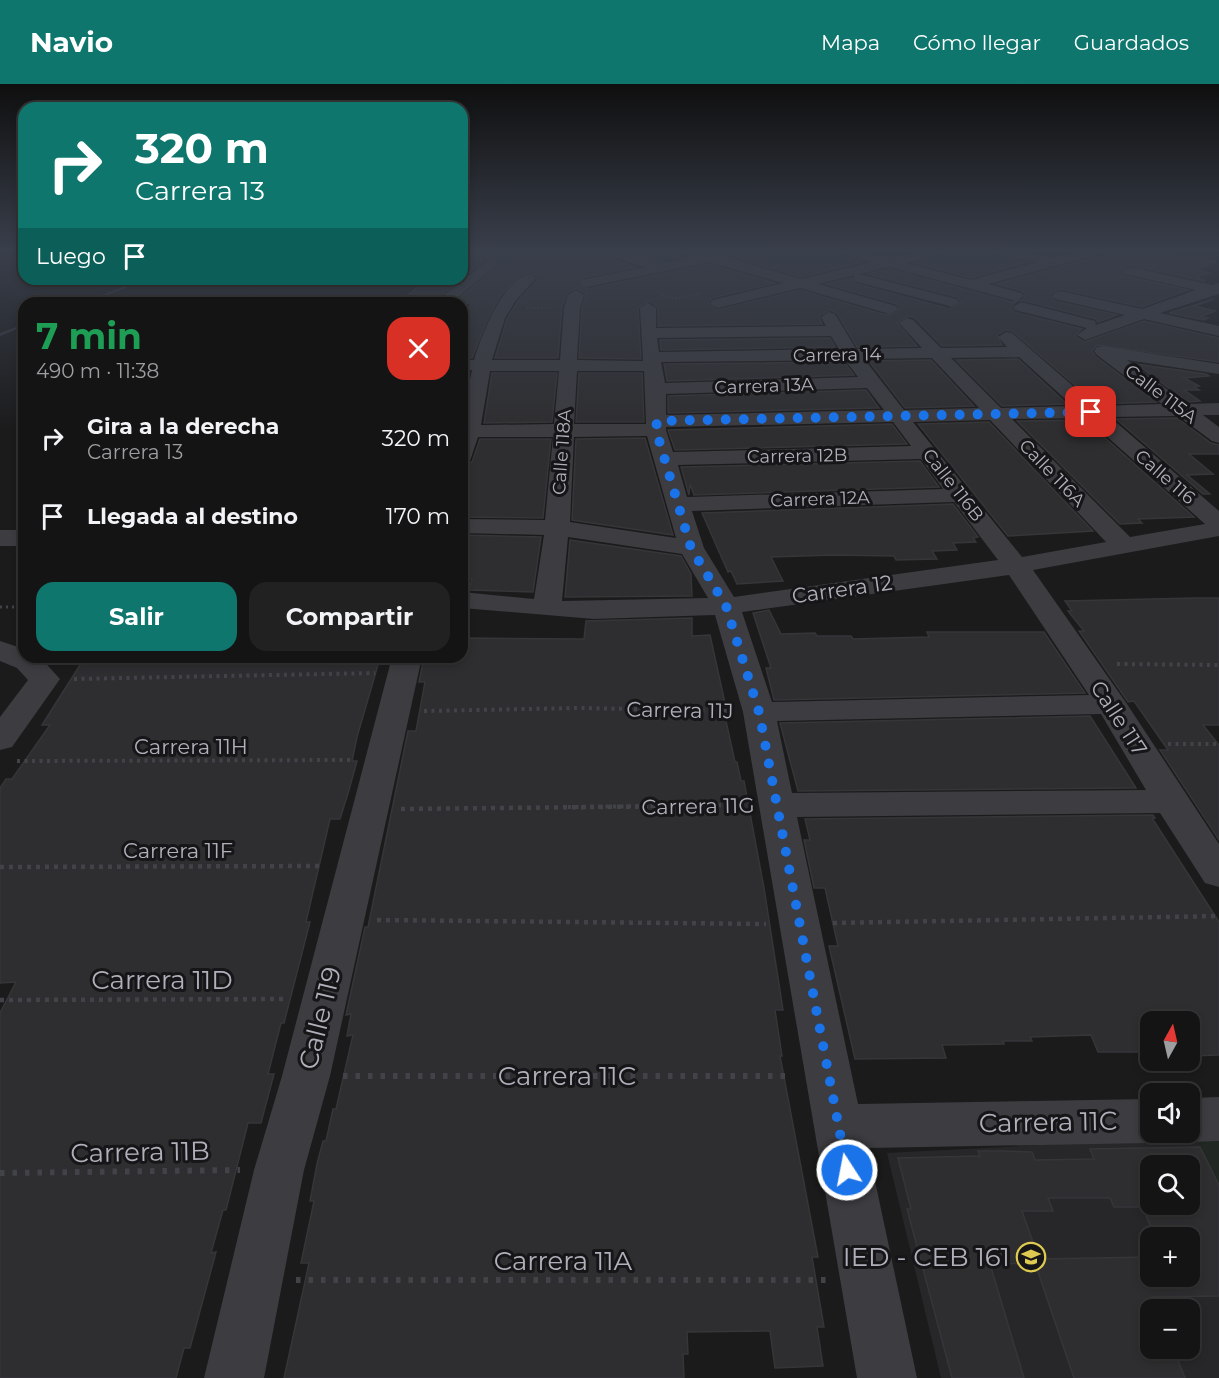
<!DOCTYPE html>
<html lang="es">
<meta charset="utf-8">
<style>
:root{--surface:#141415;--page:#212122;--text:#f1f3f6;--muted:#9d9ea0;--line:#333334;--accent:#0f766e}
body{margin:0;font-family:Montserrat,sans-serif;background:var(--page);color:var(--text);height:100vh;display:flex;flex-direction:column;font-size:22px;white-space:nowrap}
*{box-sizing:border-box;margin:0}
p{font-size:20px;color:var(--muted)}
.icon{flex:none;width:33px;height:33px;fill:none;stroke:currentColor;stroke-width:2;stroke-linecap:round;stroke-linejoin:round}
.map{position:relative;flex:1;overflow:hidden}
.panel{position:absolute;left:18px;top:213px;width:450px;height:366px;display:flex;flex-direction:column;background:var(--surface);border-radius:18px;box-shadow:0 3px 9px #0003,0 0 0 2px var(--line)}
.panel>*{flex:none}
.guide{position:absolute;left:18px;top:18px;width:450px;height:183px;border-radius:18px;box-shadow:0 3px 9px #0003,0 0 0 2px var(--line);background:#0f766e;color:#fff;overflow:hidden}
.needle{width:39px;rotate:8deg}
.controls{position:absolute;left:1140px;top:927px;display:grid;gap:12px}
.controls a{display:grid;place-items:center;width:60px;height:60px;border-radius:12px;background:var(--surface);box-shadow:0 3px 9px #0003,0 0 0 2px var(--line);font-size:30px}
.pin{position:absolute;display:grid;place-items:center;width:51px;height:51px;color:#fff;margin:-26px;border-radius:12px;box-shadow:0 3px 9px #0006}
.me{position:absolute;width:66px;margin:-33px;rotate:349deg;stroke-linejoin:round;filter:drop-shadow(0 0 4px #0008)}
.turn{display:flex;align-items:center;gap:21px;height:126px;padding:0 18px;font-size:27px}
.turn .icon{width:78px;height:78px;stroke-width:2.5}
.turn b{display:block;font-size:42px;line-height:51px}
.then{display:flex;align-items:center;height:57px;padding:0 18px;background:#0003;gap:12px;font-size:22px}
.round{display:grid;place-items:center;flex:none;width:63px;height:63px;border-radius:18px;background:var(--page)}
.overview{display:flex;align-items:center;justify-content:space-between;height:102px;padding:0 18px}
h1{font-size:36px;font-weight:700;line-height:45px;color:#1e9e55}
.cta{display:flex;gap:12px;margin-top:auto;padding:12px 18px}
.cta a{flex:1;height:69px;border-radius:18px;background:var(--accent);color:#fff;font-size:24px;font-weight:700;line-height:69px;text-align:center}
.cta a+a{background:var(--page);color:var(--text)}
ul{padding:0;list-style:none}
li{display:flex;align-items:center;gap:18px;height:78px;padding:0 18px}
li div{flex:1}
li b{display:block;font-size:22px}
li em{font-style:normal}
header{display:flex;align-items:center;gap:36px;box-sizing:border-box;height:84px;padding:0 30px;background:var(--accent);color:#fff}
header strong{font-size:28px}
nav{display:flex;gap:33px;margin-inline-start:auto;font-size:21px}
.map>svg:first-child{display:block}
</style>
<header>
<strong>Navio</strong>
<nav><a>Mapa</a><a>Cómo llegar</a><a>Guardados</a></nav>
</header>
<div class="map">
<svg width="1219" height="1294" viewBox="0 0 1219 1294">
<rect width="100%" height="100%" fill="#1b1b1c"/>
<path fill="#272729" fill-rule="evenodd" d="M1196 1053 1219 1100V1294H941L887 1069ZM1150 1082H1190V1120H1150ZM1150 1154H1190V1192H1150ZM1150 1226H1190V1264H1150Z"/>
<path fill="#212723" d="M1196 1053H1219V1100Z"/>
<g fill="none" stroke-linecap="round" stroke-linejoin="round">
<path fill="#32373f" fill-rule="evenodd" d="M144 195H149L87 219H81Z
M1035 213 1036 215 1003 220 1001 219Z
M872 229 901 230 903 231 901 232 871 231Z
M24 240V242L0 252V249Z"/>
</g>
<path fill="#2e2e30" stroke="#363538" stroke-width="1.5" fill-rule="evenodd" d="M462 166H599L601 171 636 183 582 194 578 200 587 205 709 180 774 199 712 214 708 219 717 226 800 206 889 232 900 225 897 220 827 200 852 194 853 199 950 225 961 218 957 213 868 190 889 185 1015 219 1011 223 1014 228 1082 245 1075 252 1084 258 1144 237 1219 254V278L1097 261 1092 267 1095 272 1156 318 1097 320 1012 247 1005 246 997 251 1002 261 942 262 915 234 908 232 897 239 917 262 857 263 837 229 830 226 819 232 822 240 658 242V224L649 217 638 224 641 275 579 274 582 224 586 210 577 204 567 209 562 223 558 274H495L507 235 518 217 538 196 537 192 528 188 518 193 500 212 486 239 472 274H462V248L468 236H463L472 219H454L499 180V173L491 171 462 194Z
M627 166H675L677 171 683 173 663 177Z
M699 166H833L835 171 863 178 801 193 713 167Z
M950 166H987L990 171 1027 178 971 194 915 179 948 171Z
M1107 166H1153L1217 178 1195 186 1209 189 1196 193 1205 197 1130 181 1122 185 1125 192 1188 206 1142 223 1060 205 1050 210 1054 217 1117 231 1098 238 1096 235 1022 216 1026 212 1023 207 997 200 1104 171Z
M428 195H461L432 219H398Z
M1214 215 1195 222 1215 227 1200 233 1208 234 1204 236 1169 229Z
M830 254 835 263 661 266 660 256Z
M1018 275 1067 320 1002 322 956 276Z
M931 276 974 322 905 324 869 277Z
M844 278 854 291 667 297 664 280Z
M1136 280 1206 290 1209 292 1184 294 1199 302 1194 303 1199 306H1184L1200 317 1188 318Z
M492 289H557L552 338 484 339Z
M579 289H642L644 338H576Z
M866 306 879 324 668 329V312Z
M1177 334 1211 359 1219 361V370H1189L1213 390 1187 391 1210 410H1203L1116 335Z
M1085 336 1194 433 1138 435 1142 439 1120 440 1017 337Z
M989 338 1093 447 1008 452 918 340Z
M892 340 907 360 675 366 668 346Z
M645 354 673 451 572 436 576 355Z
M480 355H551L543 434 462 433V381L472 378Z
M920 377 939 403 694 411 690 400 689 411 681 383Z
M953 420 978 453 973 454 976 458 953 459 957 466 932 467 937 475 896 476 894 472 834 471 771 473 783 497 737 500 731 487 728 488 702 429Z
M462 451 541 453 533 508 469 506 472 495H462Z
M570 456 681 472 691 490 692 512 565 513Z
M1196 514H1219V641H1203L1219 661V756L1160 666H1168L1134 617 1128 618 1079 547H1084L1068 527H1072L1065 517Z
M769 526 781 550 815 549 817 552H851L853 555 929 553 927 548H1044L1085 609 774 616 766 584H771L753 529Z
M692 534V552L710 551 725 619H722L735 678H737L741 697H744L764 804 783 926H775L782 972H780L818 1173H812L824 1243H817L823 1282 775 1284 770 1247 687 1248 688 1270H683L684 1294H284L309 1179H301L314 1117H310L317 1080 323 1057H326L333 1025H336L353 951 347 952 351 930 346 931 365 843H368L408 647H416L425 598H419L424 573H462V554L584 555 586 537Z
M85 573 380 574 357 653 352 677H357L349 706 340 735H330L306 838H310L284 939H281L268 990H274L261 1039H248L226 1126H223L211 1169 216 1168 190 1264H184L176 1294H0V929L16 898 0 899V704L6 695H12L50 641H42Z
M1090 632 1136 704 798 707 780 639Z
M1153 731 1155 734H1152L1219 838V971L1190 972V938H1150V968H1098L1091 951 1030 953 1032 957H1003L1004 960 942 961 946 974 855 975 829 862H838L825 804H814L804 756H810L805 735Z
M1200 1063 1219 1101V1212L1151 1213 1156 1226H1150V1264H1173L1185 1294H1074L1035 1179 990 1180 1024 1294H952L907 1125H911L898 1074 980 1072 978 1067H1002L1032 1068 1035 1076 1094 1075 1090 1065ZM1150 1082H1190V1120H1150ZM1048 1114H1110L1114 1123H1142L1156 1154H1190V1192H1150V1173L1039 1175 1022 1127H1053Z"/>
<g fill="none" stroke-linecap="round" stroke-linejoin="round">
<path stroke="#424348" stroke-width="1.5" stroke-dasharray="1.5 2" stroke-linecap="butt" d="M1209 166 1219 167
M423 199 437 200
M662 211 675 215 702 209
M401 216 422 217
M527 224H550
M462 239 473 240"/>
<path stroke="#424348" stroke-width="3" stroke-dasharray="2 4" stroke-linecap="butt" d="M0 523H24"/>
<path stroke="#424348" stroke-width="4" stroke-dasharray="3 4.5" stroke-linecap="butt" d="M1117 580 1219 581
M74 595 375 589
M424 627 579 624 729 627
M1168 660H1219
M17 677 351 676
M568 723 747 721"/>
<path stroke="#424348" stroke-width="4.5" stroke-dasharray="4 5" stroke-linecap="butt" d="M401 725 698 722
M0 783 323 782
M377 836 766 840
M833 839 1219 832
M0 916 288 915"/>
<path stroke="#424348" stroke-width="6" stroke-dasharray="4.5 8" stroke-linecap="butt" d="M343 992H792
M0 1089 240 1086
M296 1196H828"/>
<path fill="#3c3c41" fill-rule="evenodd" d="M601 166H620L663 179 693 173 678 169 677 166 712 169 801 195 872 178 836 169 835 166H855L889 174 927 166H948L947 169 906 179 971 196 1037 178 990 169 989 166H1014L1052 174 1084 166H1105L1103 169 988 200 1021 209 1024 212 1016 217 889 183 859 190 956 215 959 218 951 223 946 221 854 197V191L818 200 896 222 898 225 890 230 800 204 718 224 713 222 710 219 713 216 783 199 709 178 587 203 582 202 580 199 582 196 645 183 602 169Z
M492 173 497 174V180L451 219H434Z
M1130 183 1212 201 1219 199V210L1160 229 1219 242V252L1144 235 1085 256 1077 251 1087 244 1015 226 1013 223 1021 218 1095 237 1096 241 1125 231 1055 215 1052 212 1055 209 1060 207 1142 225 1196 206 1125 190 1123 187Z
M529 190 536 194 516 216 505 234 492 276H560L564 224 568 211 576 206 584 211 580 224 577 276 643 277 640 224 648 219 656 224V244L826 242 821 233 829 228 835 230 856 265 922 264 899 239 907 234 913 236 941 264 1007 263 998 253 1006 248 1012 249 1096 322 1162 320 1097 271 1094 267 1097 263 1103 262 1219 280V290L1127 276 1187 320 1219 319V331H1203L1219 343V359L1212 357 1178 332 1110 333 1219 427V452L1033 486 1127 620 1219 760V803L1205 799 1160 729 797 733 858 1020 1150 1015V1048H1169L1167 1052 1150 1059 868 1064 917 1294H857L743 628 715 531 594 535 462 524V508L534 515 544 451 462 449V435L545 436 553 353H478L470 377 462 379V335L472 286H462V276H474C481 252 503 196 529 190ZM831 252 839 265 659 268 657 254ZM1019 273 1073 322 1001 324 951 274ZM932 274 979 324 904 326 864 275ZM845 276 858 293 665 299 661 278ZM490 287H559L554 340 481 341ZM577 287H644L646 340H574ZM867 304 884 326 666 331V310ZM1086 334 1205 440 1130 453 1012 335ZM990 336 1106 458 1022 473 913 338ZM893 338 911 362 673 368 666 346V343ZM647 352 676 454 570 438 574 353ZM921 375 943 405 687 413 678 381ZM954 418 998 476 734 513 704 464 692 427ZM568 453 682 470 708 514 562 517ZM1009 491 1089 611 772 618 742 528ZM1101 630 1146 706 792 709 777 637Z
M0 446H24V462H0Z
M0 557 24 565V573H40L60 595 12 663 0 666V633L28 596 17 584 0 577Z
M392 573H422L330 992 304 1086 264 1294H204L254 1086 282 992Z
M1219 1013V1057L1190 1058 1173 1051 1171 1048H1190V1014Z"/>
</g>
<linearGradient id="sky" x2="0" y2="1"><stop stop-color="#0f0f0f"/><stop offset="0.48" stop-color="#393f4b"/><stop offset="1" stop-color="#393f4b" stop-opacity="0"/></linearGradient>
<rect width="1219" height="347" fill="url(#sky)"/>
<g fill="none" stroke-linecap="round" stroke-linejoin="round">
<path stroke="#1a73e8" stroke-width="10" stroke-dasharray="0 18" d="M847 1086 759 628 726 522 691 464 656 346 657 337 1091 328"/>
</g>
<defs>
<g id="school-ring" transform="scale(1.5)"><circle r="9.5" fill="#161618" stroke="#deca51" stroke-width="1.5"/><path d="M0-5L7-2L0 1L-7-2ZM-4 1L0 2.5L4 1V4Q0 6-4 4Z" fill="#deca51"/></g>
</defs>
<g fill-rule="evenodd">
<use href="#school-ring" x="1031" y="1173"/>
</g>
<g text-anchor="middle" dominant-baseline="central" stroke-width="6" stroke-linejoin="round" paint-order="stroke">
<g font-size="18" fill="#afb0ba" stroke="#161618">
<text transform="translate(837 271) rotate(-1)">Carrera 14</text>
<text transform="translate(764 302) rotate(-2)">Carrera 13A</text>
<text transform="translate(1161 310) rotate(37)">Calle 115A</text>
<text transform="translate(562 368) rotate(-86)">Calle 118A</text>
<text transform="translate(797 372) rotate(-1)">Carrera 12B</text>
<text transform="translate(1052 389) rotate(46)">Calle 116A</text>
<text transform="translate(1165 393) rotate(41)">Calle 116</text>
<text transform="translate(953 401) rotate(52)">Calle 116B</text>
<text transform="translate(820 415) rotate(-2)">Carrera 12A</text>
</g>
<g font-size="21" fill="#afb0ba" stroke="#161618">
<text transform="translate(842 505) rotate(-8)">Carrera 12</text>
<text transform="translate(680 626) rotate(1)">Carrera 11J</text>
<text transform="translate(1119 634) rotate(57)">Calle 117</text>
<text x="191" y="662">Carrera 11H</text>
<text transform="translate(698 722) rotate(-1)">Carrera 11G</text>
<text x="178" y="766">Carrera 11F</text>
</g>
<g font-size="26" fill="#afb0ba" stroke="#161618">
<text x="162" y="896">Carrera 11D</text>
<text transform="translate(320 934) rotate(-76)">Calle 119</text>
<text x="567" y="992">Carrera 11C</text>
<text transform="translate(1048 1038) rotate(-1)">Carrera 11C</text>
<text transform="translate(140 1068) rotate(-1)">Carrera 11B</text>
<text x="563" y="1177">Carrera 11A</text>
</g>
<g font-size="26" fill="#afb0ba" stroke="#161618" text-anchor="end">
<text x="1010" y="1173">IED - CEB 161</text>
</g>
</g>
</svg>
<div class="controls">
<a><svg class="needle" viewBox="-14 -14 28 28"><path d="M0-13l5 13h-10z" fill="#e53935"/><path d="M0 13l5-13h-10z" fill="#9d9ea0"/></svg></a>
<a><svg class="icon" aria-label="sound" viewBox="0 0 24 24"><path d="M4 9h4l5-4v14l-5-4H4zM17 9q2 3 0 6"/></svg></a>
<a><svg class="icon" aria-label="search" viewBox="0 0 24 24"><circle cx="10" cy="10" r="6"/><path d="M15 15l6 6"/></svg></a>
<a>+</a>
<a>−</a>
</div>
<div class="pin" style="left:1091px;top:328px;background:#d93025"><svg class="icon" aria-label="arrive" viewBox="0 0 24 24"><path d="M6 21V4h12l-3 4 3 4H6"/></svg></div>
<svg class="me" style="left:847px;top:1086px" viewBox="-20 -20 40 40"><circle r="17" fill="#1a73e8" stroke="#fff" stroke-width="3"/><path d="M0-11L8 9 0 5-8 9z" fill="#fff"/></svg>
<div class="guide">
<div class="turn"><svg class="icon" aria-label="right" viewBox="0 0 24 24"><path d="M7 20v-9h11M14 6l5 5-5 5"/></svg><div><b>320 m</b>Carrera 13</div></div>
<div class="then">Luego<svg class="icon" aria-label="arrive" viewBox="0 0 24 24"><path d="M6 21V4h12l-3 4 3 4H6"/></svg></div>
</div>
<section class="panel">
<div class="overview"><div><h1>7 min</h1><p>490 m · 11:38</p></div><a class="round" style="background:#d93025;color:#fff"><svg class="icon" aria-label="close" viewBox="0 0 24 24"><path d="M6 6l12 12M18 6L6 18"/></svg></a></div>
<ul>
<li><svg class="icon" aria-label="right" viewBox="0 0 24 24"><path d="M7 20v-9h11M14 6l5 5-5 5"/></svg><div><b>Gira a la derecha</b><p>Carrera 13</p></div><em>320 m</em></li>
<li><svg class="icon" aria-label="arrive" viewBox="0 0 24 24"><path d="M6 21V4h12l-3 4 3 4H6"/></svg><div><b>Llegada al destino</b></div><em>170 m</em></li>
</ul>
<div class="cta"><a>Salir</a><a>Compartir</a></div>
</section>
</div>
